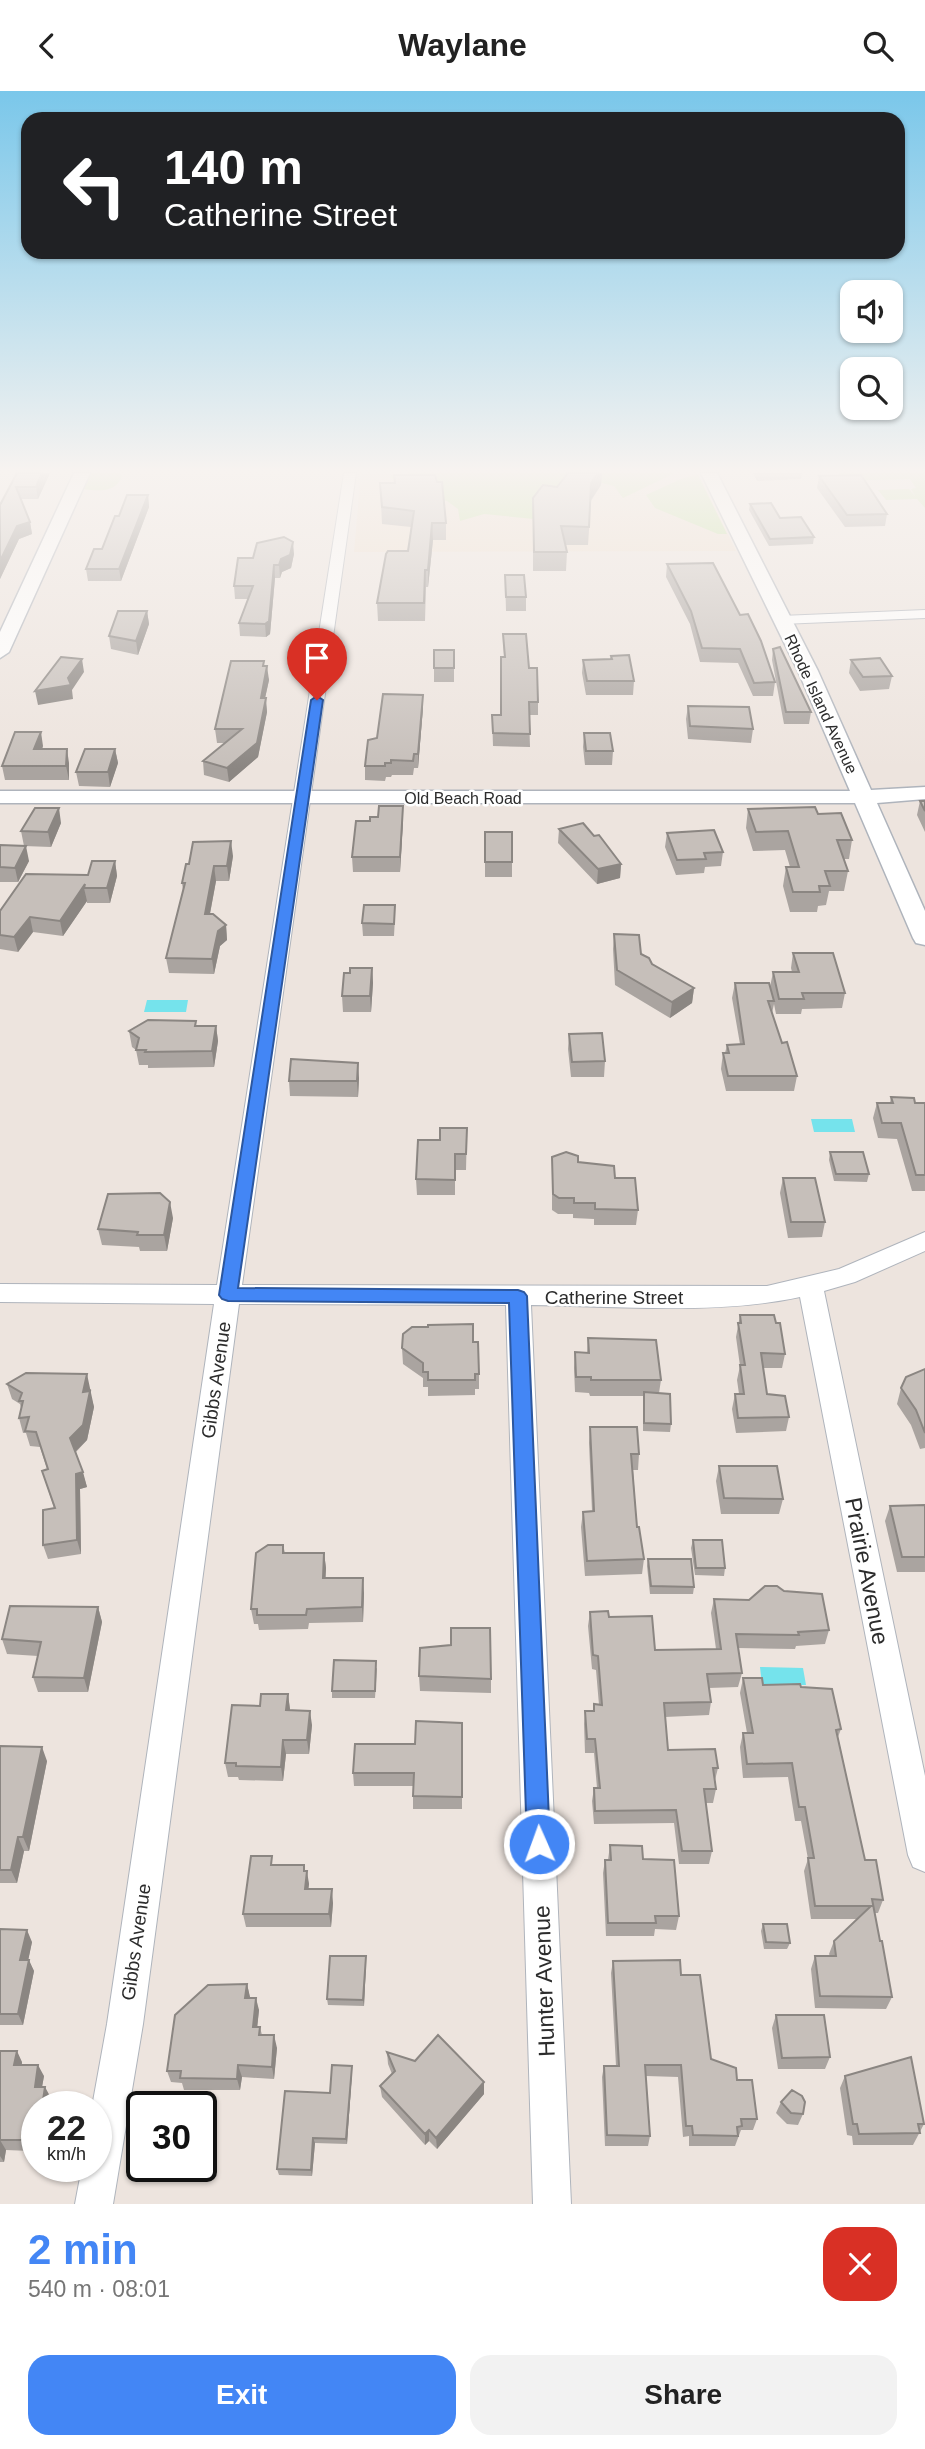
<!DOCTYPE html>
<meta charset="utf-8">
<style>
:root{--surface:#fff;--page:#f2f2f2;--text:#222;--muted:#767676;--accent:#4386f5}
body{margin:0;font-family:Helvetica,sans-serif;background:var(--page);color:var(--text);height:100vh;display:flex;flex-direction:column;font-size:26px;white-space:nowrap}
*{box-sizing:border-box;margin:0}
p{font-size:23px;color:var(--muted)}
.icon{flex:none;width:38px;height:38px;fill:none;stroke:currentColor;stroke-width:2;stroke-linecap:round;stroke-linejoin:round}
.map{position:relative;height:2113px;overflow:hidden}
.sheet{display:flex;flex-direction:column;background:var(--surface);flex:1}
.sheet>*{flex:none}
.banner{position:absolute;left:21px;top:21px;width:884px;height:147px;border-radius:21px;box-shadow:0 2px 5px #0004;background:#202124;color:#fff;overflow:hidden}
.buttons{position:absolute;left:840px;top:189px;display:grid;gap:14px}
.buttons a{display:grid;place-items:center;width:63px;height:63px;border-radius:14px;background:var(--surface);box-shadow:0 2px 5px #0004;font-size:35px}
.speed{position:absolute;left:21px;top:2000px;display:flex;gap:14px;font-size:35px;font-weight:700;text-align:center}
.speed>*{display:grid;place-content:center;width:91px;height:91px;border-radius:50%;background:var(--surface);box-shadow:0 2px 5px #0004;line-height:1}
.speed small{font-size:18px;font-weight:400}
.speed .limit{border:4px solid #111;border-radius:10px;background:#fff;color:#111}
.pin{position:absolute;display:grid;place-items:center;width:60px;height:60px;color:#fff;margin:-72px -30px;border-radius:50% 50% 50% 0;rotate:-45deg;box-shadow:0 0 7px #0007}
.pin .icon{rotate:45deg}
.me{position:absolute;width:77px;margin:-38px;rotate:358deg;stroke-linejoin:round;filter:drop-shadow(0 0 5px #0008)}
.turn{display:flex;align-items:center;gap:24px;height:147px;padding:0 28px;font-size:32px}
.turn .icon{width:91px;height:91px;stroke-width:2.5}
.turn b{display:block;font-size:49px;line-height:60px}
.round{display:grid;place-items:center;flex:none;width:74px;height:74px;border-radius:21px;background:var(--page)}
.summary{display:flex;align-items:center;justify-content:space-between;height:119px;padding:0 28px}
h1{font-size:42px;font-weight:700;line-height:52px;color:var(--accent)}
.primary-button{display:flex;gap:14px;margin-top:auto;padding:14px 28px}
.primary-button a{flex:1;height:80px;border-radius:21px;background:var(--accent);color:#fff;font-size:28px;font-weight:700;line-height:80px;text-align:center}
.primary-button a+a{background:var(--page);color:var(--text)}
header{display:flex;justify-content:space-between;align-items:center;height:91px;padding:0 28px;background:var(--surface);font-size:32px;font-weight:700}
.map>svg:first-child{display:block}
</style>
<header><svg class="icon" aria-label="back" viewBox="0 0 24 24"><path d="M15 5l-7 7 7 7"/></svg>Waylane<svg class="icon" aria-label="search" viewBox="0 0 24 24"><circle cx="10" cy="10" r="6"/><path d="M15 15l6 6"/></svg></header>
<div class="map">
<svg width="925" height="2113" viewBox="0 0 925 2113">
<rect width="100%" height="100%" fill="#ede4de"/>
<path fill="#eedece" d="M361 382H698L736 460 354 461Z"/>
<path fill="#c1e29d" d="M90 382H120L122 385C116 402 99 400 83 398Z
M408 382H675L623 407 614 395 598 391 534 428 484 423 460 430 458 418 447 410 396 396 398 388 390 387 391 384 407 385Z
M838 382H925V417L917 408 886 409 878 399 909 398 915 405 911 398 916 397 910 388 841 390Z
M698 384 727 443H718L655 417 646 404 683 387Z"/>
<path fill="#75e3ec" d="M147 909H188L186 921H144Z
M811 1028H852L855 1041H814Z
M760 1576 803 1577 806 1594H762Z"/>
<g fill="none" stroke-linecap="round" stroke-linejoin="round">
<g stroke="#afb4bc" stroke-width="2">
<path id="minor" d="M344 382H356L242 1194 767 1195 839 1178 925 1141V1160L855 1191 824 1200 925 1685V1781L913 1776 908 1764 800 1206C718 1224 616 1215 531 1214L571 2113H533L506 1214 239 1213 143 1933 113 2113H75L82 2076H96V2016H92L107 1933 214 1213 0 1211V1193L217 1194Z
M925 519V527L781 533 774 529 781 525Z"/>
</g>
<g stroke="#afb4bc" stroke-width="3">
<path id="tertiary" d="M74 382H90L9 561 0 567V541Z
M701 382H717L818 580 871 699 925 696V708L877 712 925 820V854L916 852 913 847 855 712H0V700H850L798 580Z"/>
</g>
<use href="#minor" fill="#fff" fill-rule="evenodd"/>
<use href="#tertiary" fill="#fff" fill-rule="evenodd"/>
</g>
<path fill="#aaa4a0" d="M17 382H50L38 408H21L30 431 32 443 19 448 0 488V414Z
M568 382H602L601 394 591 410 588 454H565L567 461 566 480H533V407L557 396Z
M753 382H802L801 388 757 390Z
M394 384 446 432V449H433L428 496H426L425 530H378L377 512 408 460 411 436 382 433 380 392H394Z
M819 385 887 423 885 435 845 436 817 397Z
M148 404 149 416 121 490H88L86 478 102 458 119 425Z
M750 413 780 427 814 446 813 453 769 455 749 419Z
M294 463 291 477 282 481 280 487H275L270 543 266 546 240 545 239 532 248 508H235L234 495 253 467Z
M667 473 740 524 775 591 773 605H753L738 572 700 571 690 533 666 486Z
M505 484 526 506V520H506Z
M147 520 149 533 138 564 111 558 109 545Z
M503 543 529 577 538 611V624H529L530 656 493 655 492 624H501L504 566Z
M773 558 811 621 809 633H784L772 569Z
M434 559H454V591H434Z
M611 565 634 590 633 604H586L582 582 583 569 610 568Z
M851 569 892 585 889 598 860 600 849 582Z
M264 570V575L269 589 265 607 267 621 258 666 229 691 204 684 203 670 225 652H217L215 638Z
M423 604V617L418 677H414L413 684H392L391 686H386L385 690 365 689V675L377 647Z
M688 615 753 638 751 652 688 648 686 628Z
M584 642 613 660 612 674H585L583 656Z
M43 655 42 658 69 672V689H5L2 675Z
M115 658 118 672 110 696 79 695 76 681Z
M920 710H925V741L917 724Z
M403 715V729L400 781H353L352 766 370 730Z
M748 718 818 723 852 749 849 768H844L848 780 844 800H829L826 814 818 815 817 821H790L783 795 786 776H790L785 759 753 760 746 737Z
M61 732 51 756 24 755 21 740Z
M559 738 594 745 621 773 620 787 597 793 558 752Z
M485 741 512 771V786H485Z
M667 742 723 761 721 775 705 776 704 782 676 784 665 756Z
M0 754 29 770 18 791H0Z
M233 765 229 790H216L210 823 226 834 227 849 220 855 214 883 169 882 166 867 183 799 182 792Z
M115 770 117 785 110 812H87V810L63 845 33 841 18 861 0 858V820L88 784Z
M395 826 394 845H363L362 832Z
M614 843 641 863 652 873 694 897 692 912 670 927 615 894 613 858Z
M793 862 845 902 842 917 802 918 801 923H776L774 913 772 922 782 952 797 985 794 1000H726L721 978 723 962H725L727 954 740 953 732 907 735 892 770 896 773 881H792L791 877Z
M372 877 373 892 371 921H343L342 905 350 882Z
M196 935H216L218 950 214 976 148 977V974H139L136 959 132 956 129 940Z
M569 943 605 970 604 986H571L568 958Z
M359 987 358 1006 290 1005 289 990Z
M891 1006 915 1012H925V1100H912L897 1048 878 1047 873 1027 877 1012H890Z
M467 1037 466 1079H455V1104H417L416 1088 440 1049Z
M830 1061 869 1083 867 1091 834 1090 829 1069Z
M552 1066 578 1071 615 1087 638 1119 636 1134H594V1128L573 1127V1123H558L552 1119Z
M783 1087 825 1131 822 1146 788 1147 780 1102Z
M173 1127 167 1160H140L139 1156 102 1154 98 1138Z
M740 1224 785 1263 782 1277H763L767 1303 789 1326 786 1340 736 1342 732 1318 735 1303H739L737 1289 740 1275 736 1246Z
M588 1247 661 1289 659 1302 671 1333 670 1341 643 1340V1305H590L589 1302 575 1301 574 1277 575 1261 587 1262Z
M473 1251 479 1283V1298H475V1304L428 1305V1296H423V1287L403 1273 402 1257Z
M925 1278V1357L920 1358 911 1334 897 1313 901 1297Z
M7 1293 91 1298 90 1302 94 1316 87 1349 76 1361 87 1396 80 1398 81 1463 48 1468 43 1454 54 1417 42 1380 47 1378 40 1356 30 1355 26 1342H23L19 1327 21 1317 20 1313 12 1308Z
M590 1336 639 1363 638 1379H633L637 1436 644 1468 642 1483 585 1485 581 1436 583 1421 592 1420 589 1352Z
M719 1375 783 1408 779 1423H721L716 1390Z
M925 1414V1481H897L885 1430 890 1415Z
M693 1449 725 1477 724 1485 695 1484 691 1457Z
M283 1454 285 1462H324L326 1477 325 1487 364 1502 363 1531 309 1532 308 1538 259 1539 258 1533H254L251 1518Z
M648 1468 694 1496 693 1503H650L647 1475Z
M714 1508 829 1539 825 1553 796 1555 795 1558 738 1557 742 1582 738 1596 709 1597 711 1611 709 1624 665 1626 668 1659 718 1677 715 1689 716 1698 713 1712H706L712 1760 709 1773H679L674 1732 594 1733 592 1710 594 1697H597L594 1662H585L584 1633 585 1620H593L594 1613 599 1614 596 1579 592 1578 588 1535 590 1521 609 1526 655 1559 716 1558 711 1522Z
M98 1516 102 1531 88 1601H38L33 1586 38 1565 7 1563 2 1548Z
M451 1554 491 1588V1602L420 1600 419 1585Z
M377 1577 375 1607H332V1600Z
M743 1587 763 1594 801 1596 841 1638 838 1646 865 1769 883 1809 878 1822H874L892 1906 886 1918 815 1917 811 1878 815 1865H830L829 1863 834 1850 858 1828H811L804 1780 808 1768 801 1730H795L788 1686 743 1687 740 1656 743 1642H747L740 1602Z
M288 1603 290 1620 312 1634 309 1663H286L283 1690 239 1689 238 1686H228L225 1672 260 1615Z
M462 1632V1718H413V1695H354L353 1682Z
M0 1655 47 1670 29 1760H24L17 1792H0Z
M610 1754 643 1768 679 1825 676 1839 655 1838 654 1845H606L603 1782 605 1769H608Z
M274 1774 305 1780 309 1793 308 1798 333 1812 331 1836H246L243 1823Z
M763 1833 790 1852 787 1858H764L761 1840Z
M0 1838 32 1851 28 1869 34 1880 23 1934H0Z
M366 1865V1872L364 1915 328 1914 327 1908Z
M613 1870 681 1884 711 1968 737 1989 757 2028 753 2039H741L735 2055H689V2045L683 2046 678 1986 646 1985 650 2045 648 2055H605L602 1986 604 1975H616L611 1882Z
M247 1893 250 1907 259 1919 257 1936H260L262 1944 277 1957 274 1988 242 1986 240 1999H184L182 1992 171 1991 167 1980Z
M776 1924 830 1966 825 1978H778L772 1937Z
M0 1960 22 1971V1974L44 1985 42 1996 51 2007 37 2016V2032H36L30 2060 6 2059 4 2071H0Z
M387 1961 484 2003 437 2058 429 2050 425 2054 382 2006 380 1995 392 1983 388 1973Z
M352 1975V1981L347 2053 315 2052 312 2085 279 2084 277 2078Z
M845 1985 924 2033 913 2054H853L852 2045 847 2044 840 1997Z
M781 2011 803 2023 798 2034 787 2033 776 2022Z"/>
<path fill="#8b8682" d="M42 382H50L38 408 36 396Z
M598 382H602L601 394 590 410 591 392Z
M148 404 149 416 121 490 119 478Z
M30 431 32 443 19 448 0 488V470L17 435Z
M432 432 433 449 428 496V479Z
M293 451 294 463 291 477 282 481 280 487 279 474 281 468Z
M274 474 275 487 270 543 266 546 265 533Z
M147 520 149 533 138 564 136 550Z
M82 568 84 581 72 599 73 608 38 614 35 600 68 587Z
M267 575 269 589 262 621 261 607Z
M423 604V617L418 677V663Z
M266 607 267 621 258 666 229 691 227 677Z
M41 641 43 655 37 672 34 658Z
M67 658 69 672V689L66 675Z
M115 658 118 672 110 696 108 681Z
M403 715V729L400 781V766Z
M59 717 61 732 51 756 48 741Z
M231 750 233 765 229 790 227 775Z
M26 755 29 770 18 791 15 777Z
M115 770 117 785 110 812 107 797Z
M621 773 620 787 597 793 598 778Z
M214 775 216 790 207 838 205 823Z
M85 793 84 797 87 810 63 845 60 830Z
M30 826 33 841 18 861 14 846Z
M226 834 227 849 220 855 214 883 212 868 218 840Z
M372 877 373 892 371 921 370 905Z
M694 897 692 912 670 927 672 911Z
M216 935 218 950 214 976 212 960Z
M358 972 359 987 358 1006 357 990Z
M170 1111 173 1127 167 1160 164 1144Z
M87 1283 94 1316 87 1349 74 1362 70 1347Z
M83 1381 87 1396 80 1398 81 1463 77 1449 76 1383Z
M324 1462 326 1477 325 1502 323 1487Z
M363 1487 364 1502 363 1531 362 1516Z
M98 1516 102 1531 88 1601 84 1587Z
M288 1603 290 1618 288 1634 286 1619Z
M310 1620 312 1634 309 1663 307 1649Z
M283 1649 286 1663 283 1690 281 1676Z
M42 1656 47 1670 29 1760 23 1746Z
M18 1746 24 1760 17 1792 11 1779Z
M304 1774 306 1787 307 1780 309 1793 307 1811Z
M332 1798 333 1812 331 1836 329 1823Z
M27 1839 32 1851 26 1880 20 1869Z
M366 1865V1872L364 1915 363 1909Z
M29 1869 34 1880 23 1934 18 1923Z
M247 1893 250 1906 248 1919 245 1907Z
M256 1907 259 1919 256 1948 253 1936Z
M274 1944 277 1957 274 1988 272 1976Z
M17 1960 22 1971 20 1985 14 1974Z
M38 1974 44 1985 40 2007 35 1996Z
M238 1974 242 1986 240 1999 237 1988Z
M352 1975V1981L347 2053 346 2048Z
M484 1991V2003L437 2058 436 2047Z
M45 1996 51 2007 49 2016H42Z
M30 2022 36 2032 30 2060 25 2049Z
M429 2039V2050L425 2054V2043Z
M313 2047 315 2052 312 2085 311 2079Z
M0 2049 6 2059 4 2071 0 2065Z"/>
<path fill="#c6bfba" stroke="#8b8682" stroke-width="2" d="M17 382H42L36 396H16L30 431 17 435 0 470V414Z
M568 382H598L591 392 589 436 561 435 567 461H534L533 407 543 394 557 396Z
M394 384H435L437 391H442L446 432H432L428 479H425L424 512H377L386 463 388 460H408L414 420 382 416 380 392H395Z
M861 384 887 423 847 424 819 385Z
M127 404H148L119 478H86L94 458H102L115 425H119Z
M771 412 780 427 801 426 814 446 770 448 750 413Z
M284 446 293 451 290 464 281 468 279 474H274L269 530 265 533 239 532 253 495H234L238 467H253L257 452Z
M713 472 740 524 748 523 761 550 775 591 754 592 740 558 702 557 691 520 667 473Z
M505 484H524L526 506H506Z
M118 520H147L136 550 109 545Z
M503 543H526L529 577H537L538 611H529L530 643 493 642 492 624H501V566H505Z
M780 556 811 621H786L773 558Z
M434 559H454V577H434Z
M629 564 634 590H587L583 569 612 568 611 565Z
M61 566 82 568 68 587 71 594 35 600Z
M880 567 892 585 863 586 851 569Z
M231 570H264L263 575H267L261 607H266L257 652 227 677 203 670 242 638H215Z
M383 603 423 604 418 663H414L413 670 391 669V672H385V675H365L368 649 377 647Z
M688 615 749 616 753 638 690 635Z
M15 641H41L34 658H67L66 675H2Z
M584 642H610L613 660H586Z
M85 658H115L108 681H76Z
M920 710H925V720Z
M379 715H403L400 766H352L356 730H370V726H378Z
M815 716 818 723 841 722 852 749H837L848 780H825L830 795H819L820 801H793L786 776H799L788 740 756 741 748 718Z
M35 717H59L48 741 21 740Z
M583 732 594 745 599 744 621 773 598 778 559 738Z
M714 739 723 761 704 762 706 768 677 769 667 742Z
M485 741H512V771H485Z
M231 750 227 775H214L205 823H213L226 834 218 840 212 868 166 867 185 792H182L186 773H189L193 751Z
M0 754 26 755 15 777 0 776Z
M92 770H115L107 797H84L85 793 60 830 30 826 14 846 0 844V820L26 783 88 784Z
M364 814H395L394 833 362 832Z
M614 843 639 844 641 863 649 867 652 873 694 897 672 911 617 879Z
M793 862H833L845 902H802L804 908H779L773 881H799Z
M350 877H372L370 905H342L344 882H350Z
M735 892H769L774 910H768L782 952 787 951 797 985H728L723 962H729L727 954 744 953Z
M148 929 196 930 195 935H216L212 960 145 961 146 959H136L139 947 129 940Z
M602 942 605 970 572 971 569 943Z
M291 968 358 972 357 990H289Z
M891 1006 914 1007 915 1012H925V1084H916L901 1032H882L877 1012H893Z
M440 1037H467L466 1063H455V1089L416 1088 418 1049H440Z
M566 1061 578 1065V1071L614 1075 615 1087H635L638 1119 595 1118V1112H574V1107H559L553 1103 552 1066Z
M830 1061H863L869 1083H836Z
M783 1087H815L825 1131H791Z
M160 1102 170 1111 164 1144H137L138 1141 98 1138 108 1103Z
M740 1224H774L776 1232H780L785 1263 761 1262 767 1303 785 1305 789 1326 738 1327 735 1303H744L740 1274H745L738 1232H741Z
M473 1233V1251H478L479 1283H475V1289H428V1281H423V1272L402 1257 403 1243 412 1236H428V1234Z
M588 1247 656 1249 661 1289H591V1286H576L575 1261 589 1262Z
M925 1278V1342L916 1319 901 1297 906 1286Z
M26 1282 87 1283 83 1301 90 1300 83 1334 70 1347 83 1381 76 1383 77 1449 43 1454V1419L55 1417 42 1380 48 1378 36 1341 25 1340 29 1326 19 1327 23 1310H19L22 1302 7 1293Z
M644 1301 670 1303 671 1333 644 1332Z
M590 1336H637L639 1363H631L637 1436H639L644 1468 587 1470 583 1421 594 1420Z
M719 1375H777L783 1408 724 1407Z
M925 1414V1466H902L890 1415Z
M693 1449H722L725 1477H696Z
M268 1454H283V1462H324L323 1487H363L362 1516 307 1518 306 1524H257V1518H251L256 1462Z
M648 1468H691L694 1496 651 1495Z
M765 1495H777L784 1500 822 1503 829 1539 798 1541 799 1544 736 1543 742 1582 707 1583 711 1611 664 1612 668 1659 715 1658 718 1677H713L716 1698H704L712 1760H682L676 1719 595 1720 594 1697H600L595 1648H587L585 1620H594V1613L602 1614 598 1565 593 1564 590 1521 608 1520 609 1526 652 1525 655 1559 721 1558 714 1508 749 1509Z
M10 1515 98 1516 84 1587 33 1586 41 1551 2 1548Z
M451 1537H490L491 1588 419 1585 420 1557 451 1554Z
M334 1569 376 1570 375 1600H332Z
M743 1587H762L763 1594 800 1593 801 1596 832 1598 841 1638 836 1639 865 1769H876L883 1809 872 1808 880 1850H882L892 1906 820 1905 815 1865H836L834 1850 871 1815H815L808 1767H814L805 1716H799L792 1672 747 1673 743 1642H753Z
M261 1603H288L286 1619 310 1620 307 1649H283L281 1676 236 1675V1672H225L232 1614 260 1615Z
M416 1630 462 1632V1706L413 1705 414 1682H353L355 1653H415Z
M0 1655 42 1656 23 1746H18L11 1779H0Z
M610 1754 642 1755 643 1768 674 1769 679 1825H655L656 1832H608L605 1769H611Z
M251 1765H272L271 1774H304V1780H307L305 1798H332L329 1823H243Z
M763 1833H787L790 1852 766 1851Z
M0 1838 27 1839 20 1869H29L18 1923H0Z
M330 1865H366L363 1909 327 1908Z
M680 1869 681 1884H700L711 1968 736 1977 737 1989H752L757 2028H741L742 2035 737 2036 738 2045 693 2044 692 2035H686L681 1974H645L650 2045 607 2044 604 1975H619L613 1870Z
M247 1893 245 1907H256L253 1936H260L259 1944H274L272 1976 238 1974 237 1988 180 1987 181 1980H167L175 1924 208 1894Z
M776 1924H824L830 1966 782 1967Z
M438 1944 484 1991 436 2047 429 2039 425 2043 380 1995 395 1980 387 1961 415 1970Z
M0 1960H17L14 1974H38L35 1996H45L42 2016H37V2022H30L25 2049H0V2050Z
M911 1966 924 2033H918L920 2042 859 2043 857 2033H853L845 1985Z
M332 1974 352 1975 346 2048 313 2047 311 2079 277 2078 285 2000 330 2002Z
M792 1999 802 2005 805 2011 803 2023 791 2022 781 2011Z"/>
<linearGradient id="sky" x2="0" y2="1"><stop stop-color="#7ac7ea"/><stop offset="0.56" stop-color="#f7f3f0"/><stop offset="1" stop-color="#f7f3f0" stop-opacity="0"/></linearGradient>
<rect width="925" height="678" fill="url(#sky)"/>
<path fill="#4386f5" stroke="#2c579f" stroke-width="2" d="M317 605 323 609 238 1197 518 1199 524 1201 527 1205 550 1753 547 1761 539 1764 530 1761 527 1753 509 1212 228 1210 222 1208 219 1204 311 609Z"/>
<g text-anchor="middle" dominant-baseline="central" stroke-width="5" stroke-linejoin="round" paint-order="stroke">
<g font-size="16" fill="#2c2c2c" stroke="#fff">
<text transform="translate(821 613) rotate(65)">Rhode Island Avenue</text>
<text x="463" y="707">Old Beach Road</text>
</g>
<g font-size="19" fill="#2c2c2c" stroke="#fff">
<text x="614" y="1206">Catherine Street</text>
<text transform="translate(216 1289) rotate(-82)">Gibbs Avenue</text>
<text transform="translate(136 1851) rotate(-82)">Gibbs Avenue</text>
</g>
<g font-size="23" fill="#2c2c2c" stroke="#fff">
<text transform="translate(867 1480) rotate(79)">Prairie Avenue</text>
<text transform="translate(544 1890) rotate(-92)">Hunter Avenue</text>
</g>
</g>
</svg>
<div class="buttons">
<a><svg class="icon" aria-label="sound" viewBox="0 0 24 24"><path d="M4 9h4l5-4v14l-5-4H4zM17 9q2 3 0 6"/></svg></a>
<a><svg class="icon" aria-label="search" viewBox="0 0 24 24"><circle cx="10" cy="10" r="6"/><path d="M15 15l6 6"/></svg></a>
</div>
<div class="speed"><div>22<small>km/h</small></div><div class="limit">30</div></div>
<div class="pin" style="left:317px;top:609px;background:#d93025"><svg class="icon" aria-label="arrive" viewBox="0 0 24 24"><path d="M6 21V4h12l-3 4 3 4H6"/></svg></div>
<svg class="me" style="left:539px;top:1753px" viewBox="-20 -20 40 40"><circle r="17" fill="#4386f5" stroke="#fff" stroke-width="3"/><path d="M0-11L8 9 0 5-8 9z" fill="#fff"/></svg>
<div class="banner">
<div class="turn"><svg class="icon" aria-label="left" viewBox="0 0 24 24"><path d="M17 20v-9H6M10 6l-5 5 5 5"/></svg><div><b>140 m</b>Catherine Street</div></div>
</div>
</div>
<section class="sheet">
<div class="summary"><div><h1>2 min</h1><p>540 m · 08:01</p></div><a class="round" style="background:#d93025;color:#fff"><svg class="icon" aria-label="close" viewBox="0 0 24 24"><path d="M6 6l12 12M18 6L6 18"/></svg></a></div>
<div class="primary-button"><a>Exit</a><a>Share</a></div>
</section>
